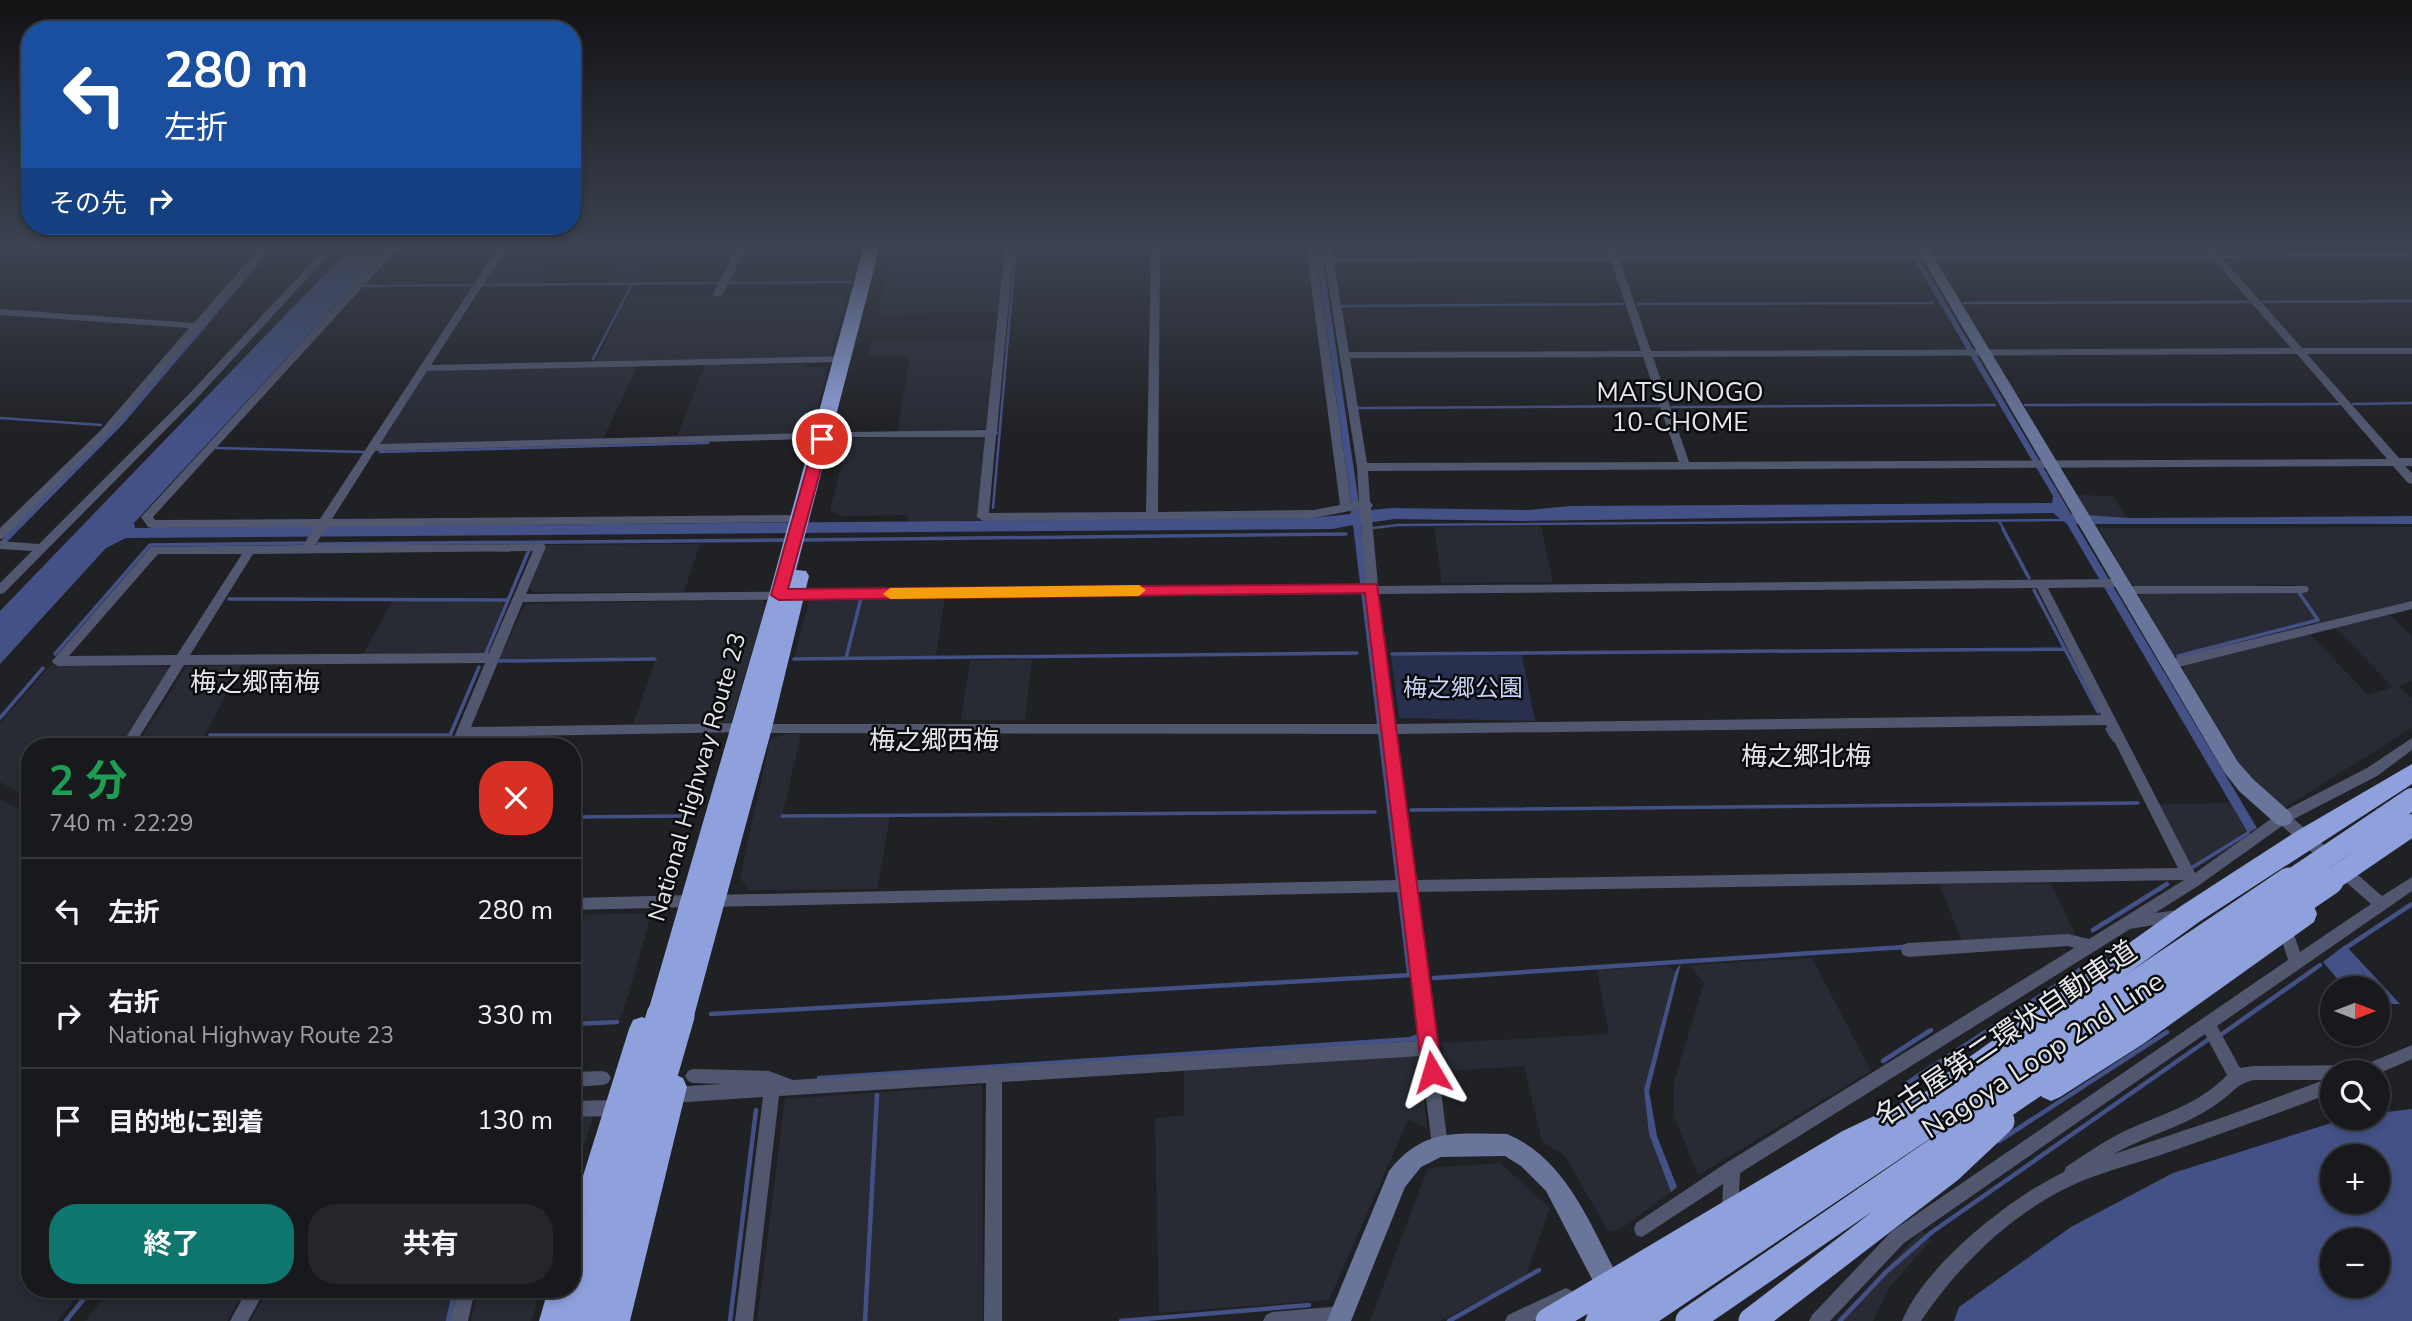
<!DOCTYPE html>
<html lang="ja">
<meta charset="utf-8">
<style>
:root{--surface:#18191c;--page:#252629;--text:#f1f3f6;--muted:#9fa0a3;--line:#36383b;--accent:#0f766e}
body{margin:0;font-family:"Nunito Sans","Noto Sans JP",sans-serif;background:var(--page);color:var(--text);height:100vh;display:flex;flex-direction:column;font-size:26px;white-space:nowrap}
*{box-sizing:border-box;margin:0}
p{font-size:23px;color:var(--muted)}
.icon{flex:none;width:38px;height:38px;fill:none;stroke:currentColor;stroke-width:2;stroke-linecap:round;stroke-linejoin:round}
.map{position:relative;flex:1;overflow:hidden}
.panel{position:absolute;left:21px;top:738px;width:560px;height:560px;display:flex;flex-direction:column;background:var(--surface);border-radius:28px;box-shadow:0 4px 10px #0003,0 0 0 2px var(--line)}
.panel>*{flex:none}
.banner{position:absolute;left:21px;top:21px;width:560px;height:214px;border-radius:28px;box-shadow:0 4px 10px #0003,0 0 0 2px var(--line);background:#1a4fa0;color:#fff;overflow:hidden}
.needle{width:46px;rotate:90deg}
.buttons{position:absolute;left:2320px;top:976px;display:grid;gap:14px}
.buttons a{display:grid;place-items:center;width:70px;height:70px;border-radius:50%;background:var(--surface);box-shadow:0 4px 10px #0003,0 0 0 2px var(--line);font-size:35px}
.pin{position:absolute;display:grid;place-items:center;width:60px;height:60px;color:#fff;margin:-30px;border:4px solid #fff;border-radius:50%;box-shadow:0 2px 7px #0007}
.me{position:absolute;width:77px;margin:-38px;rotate:353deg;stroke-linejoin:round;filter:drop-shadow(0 0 5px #0008)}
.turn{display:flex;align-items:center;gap:24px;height:147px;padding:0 28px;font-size:32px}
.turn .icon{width:91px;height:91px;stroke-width:2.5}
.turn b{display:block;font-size:49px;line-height:60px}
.then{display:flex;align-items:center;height:66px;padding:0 28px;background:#0003;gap:14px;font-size:26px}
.round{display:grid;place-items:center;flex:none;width:74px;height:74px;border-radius:28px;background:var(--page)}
.summary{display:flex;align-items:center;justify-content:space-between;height:119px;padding:0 28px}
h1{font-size:42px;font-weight:700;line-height:52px;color:#1e9e55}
.button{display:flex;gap:14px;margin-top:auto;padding:14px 28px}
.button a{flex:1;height:80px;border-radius:28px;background:var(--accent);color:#fff;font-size:28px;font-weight:700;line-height:80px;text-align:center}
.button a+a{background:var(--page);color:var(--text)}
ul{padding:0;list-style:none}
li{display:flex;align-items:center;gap:21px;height:105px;padding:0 28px;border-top:2px solid var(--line)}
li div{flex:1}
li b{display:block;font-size:26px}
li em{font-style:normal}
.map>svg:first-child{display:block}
</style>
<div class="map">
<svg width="2412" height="1321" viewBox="0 0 2412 1321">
<rect width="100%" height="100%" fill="#202125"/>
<path fill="#282b34" d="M506 246H562L540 283 482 284Z
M628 246H665L659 259H646L635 283 609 282Z
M893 246H1006L1000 311 878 314Z
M630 294H847L831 356 596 361Z
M999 340 989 429 897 432 910 356H869L872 341Z
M806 364 805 367H828L810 434 677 436 705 365Z
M638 365 603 439 378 445 425 374 431 371Z
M972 435 986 436 978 520 910 522 906 515 841 516 830 511 848 438Z
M2076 495 2113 496 2126 517 2088 515Z
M1541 526 1553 582 1442 583 1434 527Z
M2412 527V601L2178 658 2173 655 2138 596 2142 593 2302 591 2297 585 2139 587 2131 585 2099 528Z
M700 544 684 592H533L529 588 547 545Z
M945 596 936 656 794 658 809 601 813 598Z
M393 600 505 601 484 653 363 654Z
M762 600 766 605 731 722 633 724 656 658 499 659 525 604Z
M2390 615 2412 637V681L2399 686 2412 698V728L2284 808 2242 768 2183 670 2184 666 2310 634 2368 695 2393 687 2335 628Z
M970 660H1032L1025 720H961Z
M51 665 168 667 170 671 119 747H30V799L0 782V723Z
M241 665 199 747H136L186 667Z
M785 734H801L782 817H890L877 889 749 890 740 878 770 740Z
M0 799 30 815V1290H82L57 1321H0Z
M2230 803 2250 837 2193 870 2158 804Z
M2015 883 2051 884 2076 935 1962 941 1939 884Z
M652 913 621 1019 572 1021V915Z
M1812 958 1871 1071 1698 1175 1674 1116V1082L1704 983 1689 965Z
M1668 966 1675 972 1644 1090 1649 1134 1671 1192 1619 1230 1608 1231 1565 1156 1542 1141 1524 1066 1446 1071 1442 1043 1609 1034 1597 970Z
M1419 1054 1427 1128 1408 1120 1329 1300 1159 1313 1155 1118 1184 1115V1071Z
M982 1085 983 1321H757L785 1099Z
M593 1117 572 1186V1118Z
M1500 1163 1550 1208 1525 1277 1440 1321H1370L1428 1168Z
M1922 1231 1931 1240 1889 1288 1873 1321H1835Z
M110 1290H245L227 1321H85Z
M268 1290H458L451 1321H250Z
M478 1290H541L531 1321H471Z"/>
<path fill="#28304e" d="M1522 655 1535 721 1399 718 1391 656Z"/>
<path fill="#435186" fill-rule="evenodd" d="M270 246H274L123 424 0 549V542L115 426Z
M352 246H390L134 523 135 528 1312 518 1350 514 1352 510 1315 246H1321L1360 511 1392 508 1529 510 1570 506 2052 503 2053 496 1906 246H1912L2071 514 2131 518 2412 516V524H2076L2257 828 2248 833 2067 524 2053 513 1524 521 1395 519 1361 524 1412 975H1407L1353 525 1332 529 126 538 106 548 0 664V611Z
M2345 945 2347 947 2400 1004H2387L2378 994V989L2372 988 2359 965 2371 989H2346L2323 962Z
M1681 963 1649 1091 1657 1136 1677 1187 1671 1192 1649 1134 1644 1090 1675 972Z
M1420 1033 1421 1041 817 1081V1076L1409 1037Z
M2412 1109V1321H1954L1959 1307 2071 1227 2173 1173 2347 1118H2378V1113ZM2333 1157H2378V1202H2333ZM2333 1241H2378V1286H2333Z"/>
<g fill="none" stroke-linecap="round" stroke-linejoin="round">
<path stroke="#435186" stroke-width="2.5" d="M727 283 851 282
M483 285 718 283
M363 286 473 285
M2262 302 2412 301
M1964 303 2250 302
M1638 304 1933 303
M1342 306 1623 304
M593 359 632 284
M2353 404 2412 403
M2025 405 2339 404
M1672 407 1995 405
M1359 408 1660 406
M0 418 101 425
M217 448 363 452
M380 452 708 443
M993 508 1016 246
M1999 521 2004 530
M1373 528 1398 525 2065 520"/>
<path stroke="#435186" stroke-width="3.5" d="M2003 529 2029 578
M802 540 1346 534
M318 544 787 540
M2034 590 2098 712
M229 599 508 600
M486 653 529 550
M55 654 150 545 306 543
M1392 654 2065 649
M2178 656 2318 620 2300 594
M846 658 861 598
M794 659 1357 653
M499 661 655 659
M0 718 43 668
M2107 729 2114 740
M210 735H451
M445 747 479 667
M1411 810 2138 803
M782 816 1375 812
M572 817 683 816
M2193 867 2248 833"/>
<path stroke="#435186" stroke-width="4.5" d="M2093 930 2167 884
M2344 949 2412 904
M1434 978 1905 947
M711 1014 1412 975
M572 1024 617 1022
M2222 1034 2320 965
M1883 1061 1931 1030
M1906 1084 2121 943
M1999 1141 2167 1032
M66 1321 91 1290
M448 1321 455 1290
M730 1321 756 1110
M865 1321 877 1095
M1121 1321 1309 1305
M1449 1321 1539 1270
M1840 1321 1886 1272 1932 1232 2209 1039"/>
<path stroke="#3e3f43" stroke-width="10" stroke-dasharray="10 5" stroke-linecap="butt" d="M816 436 849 435"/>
<path fill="#50576f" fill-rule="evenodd" d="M261 246H271L109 434 4 538 0 539V528L101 430 189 328 0 315V309L194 323Z
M327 246H337L198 397 4 593 0 594V583L32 551 0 549V541L39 544 190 393Z
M390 246H400L153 517 155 520 320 519 499 246H508L431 365 844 356 849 359 844 362 427 371 380 444 809 433 814 436 809 439 375 451 332 519 800 515 806 519 804 522 327 527 315 545 544 544 546 547 526 594 1366 586 1360 509 1314 518 983 521 977 517 985 437H845L844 435 845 433 849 432 986 430 1005 246H1014L997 431 998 433 996 436 989 513 1146 512 1151 246H1160L1158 512 1314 510 1340 505 1306 246H1314L1316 257H1324L1323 246H1331L1333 257 1609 256 1606 246H1614L1618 256 2208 253 2203 246H2212L2218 253 2412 252V258L2223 259 2302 348H2412V354H2307L2399 458H2412V466H2405L2412 473V484L2408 483 2393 466 1368 471 1370 502 1373 505 1371 508 1378 586 2122 579 2126 580 2128 583 2126 586H2307L2309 589 2307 592 2303 593 2126 594 2122 593 2120 590 2122 587 2048 588 2195 873 2278 814 2367 768 2412 738V750L2377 776 2294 819 2382 896 2412 877V891L2217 1026 2240 1068 2254 1066 2364 1065 2412 1045V1059L2378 1074 2333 1073V1092C2280 1113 2226 1132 2172 1151 2140 1163 2106 1170 2075 1184 2013 1212 1959 1264 1921 1321H1902C1925 1265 2011 1197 2064 1172L2066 1167C2086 1154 2105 1140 2127 1130 2162 1114 2200 1104 2227 1075L2205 1034 1904 1243 1830 1321H1809L1812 1315 1892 1231 2288 960 2278 928 2280 923 2285 922 2290 923 2300 952 2371 904 2282 826 2198 886 2155 913 2179 910 2184 912 2186 916 2184 920 2130 929 1740 1173 1738 1214 1736 1220 1730 1222 1724 1220 1722 1214 1723 1184 1642 1237 1636 1235 1634 1229 1636 1223 1726 1163 2074 948 2068 946 1908 957 1903 955 1901 950 1903 945 1908 943 2068 934 2089 939 2184 880 1416 892 1448 1146 1446 1152 1440 1154 1434 1152 1432 1146 1421 1056 1002 1082V1321H984L986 1083 779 1096 753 1321H735L763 1097 672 1103 666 1100 664 1095 666 1090 672 1087 722 1084 693 1083 688 1081 685 1076 688 1071 693 1069 769 1071 793 1080 1420 1041 1402 892 712 907 707 905 705 901 707 897 712 895 1401 880 1383 734 761 733 756 732 755 728 756 724H1382L1367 594 523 602 471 727 741 723 746 724 747 728 746 732 467 737 462 747H450L485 663 184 665 133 747H120L171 665 58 666 54 664 52 661 151 547 303 545 315 527 152 528 148 527 141 517ZM2213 259 2291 348 1651 351 1620 261ZM1611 261 1641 351 1349 352 1334 263ZM1317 263H1325L1357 467 1359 502 1351 503ZM2297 354 2387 459 1689 462 1653 357ZM1643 357 1679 462 1367 463 1350 358ZM533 551 489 653 190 655 253 554ZM158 554H242L177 655 69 656ZM2037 588 2101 715 1395 724 1379 594ZM2106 725 2178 868 1415 880 1396 734ZM2254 1080H2324L2221 1118 2114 1154C2147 1135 2187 1126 2218 1103 2233 1093 2236 1084 2254 1080Z
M737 246H747L723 294 721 296H715L713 294Z
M2412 601V609L2171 669 2167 667 2165 664 2167 661 2171 659Z
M693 895 698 897 700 901 698 905 693 907 572 910V898Z
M603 1071 608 1073 611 1078 608 1083 603 1085 572 1087V1072Z
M616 1100 622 1103 624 1108 622 1113 616 1116 572 1117V1101Z
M1566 1288 1572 1291 1575 1297 1572 1303 1533 1321H1505L1508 1315Z
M247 1290H265L248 1321H230Z
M458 1290H475L468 1321H450Z
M1342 1306 1348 1309 1351 1315 1348 1321H1263L1266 1315 1272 1312Z"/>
<path fill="#69759b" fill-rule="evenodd" d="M1915 246H1927L2238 762 2253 779 2290 812 2293 818 2290 824 2283 826 2276 824 2239 791 2224 772Z
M1507 1134C1568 1159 1592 1230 1622 1284L1625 1293 1622 1302 1613 1305 1604 1302 1546 1191 1521 1166 1505 1156 1441 1157 1421 1167 1405 1187 1351 1321H1327L1389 1171C1424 1127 1456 1134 1507 1134Z"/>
<path fill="#8fa1dd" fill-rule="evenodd" d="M864 246H880L796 570 806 571 809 576 772 728 694 1016 690 1025 681 1028 670 1021 660 1027 653 1024 655 1029 586 1258 582 1268 572 1272V1211L629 1029 633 1020 642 1017 649 1020 647 1015 769 595Z
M2412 764V784L2199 922 1951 1101 1942 1105 1933 1101 1929 1092 1933 1083 2181 906 2297 831Z
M2305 903 2314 906 2317 914 2314 922 2143 1044 2060 1097 2051 1101 2042 1097 2038 1088 2042 1079 2125 1026Z
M674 1074 683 1078 687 1087 630 1321H600L661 1087 665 1078Z
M1853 1140 1863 1144 1867 1154 1863 1164 1626 1321H1585L1589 1310Z
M572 1279 578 1290 569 1321H539L548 1290H572Z"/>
<path stroke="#8fa1dd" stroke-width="22" d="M2287 883 2412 799
M2327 883 2412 825"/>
<path stroke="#8fa1dd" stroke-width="27" d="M568 1321 660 1015
M593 1321 681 1016
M1549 1321 1847 1144 1962 1089
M1635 1321 2289 881
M1689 1321 2330 881
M1752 1321 1950 1169 2001 1121"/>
</g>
<linearGradient id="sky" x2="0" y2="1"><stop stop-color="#121214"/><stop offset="0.57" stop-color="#3c4351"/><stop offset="1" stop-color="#3c4351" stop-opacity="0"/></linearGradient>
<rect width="2412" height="431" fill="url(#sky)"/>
<path fill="#e11d48" stroke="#92132f" stroke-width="2" d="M822 434 829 439 788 589 1377 584 1442 1072 1439 1078 1432 1081 1425 1078 1422 1072 1365 593 779 600 771 595 815 439Z"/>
<path fill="#f59e0b" d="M1139 585 1146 590 1139 596 890 599 883 594 890 588Z"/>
<g text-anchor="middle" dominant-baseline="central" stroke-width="5" stroke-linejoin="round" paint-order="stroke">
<g font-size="24" fill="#c7d2f4" stroke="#0a0b0d">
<text x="1463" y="688">梅之郷公園</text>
</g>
<g font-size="24" fill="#e6e7ea" stroke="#0a0b0d">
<text transform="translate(697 777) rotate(-74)">National Highway Route 23</text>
</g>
<g font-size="26" fill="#e6e7ea" stroke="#0a0b0d">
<text x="1680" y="392">MATSUNOGO<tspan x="1680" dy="30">10-CHOME</tspan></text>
<text x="255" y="682">梅之郷南梅</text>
<text x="934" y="740">梅之郷西梅</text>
<text x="1806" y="756">梅之郷北梅</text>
</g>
<g font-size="28" fill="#e6e7ea" stroke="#0a0b0d">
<text transform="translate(2006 1034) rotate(-34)">名古屋第二環状自動車道</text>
<text transform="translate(2043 1055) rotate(-33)">Nagoya Loop 2nd Line</text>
</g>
</g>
</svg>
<div class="buttons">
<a><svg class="needle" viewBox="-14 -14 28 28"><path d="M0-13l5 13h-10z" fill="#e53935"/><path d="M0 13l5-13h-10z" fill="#9fa0a3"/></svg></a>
<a><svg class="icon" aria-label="search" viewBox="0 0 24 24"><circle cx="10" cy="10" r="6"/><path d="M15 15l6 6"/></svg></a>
<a>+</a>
<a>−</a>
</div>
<div class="pin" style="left:822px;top:439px;background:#d93025"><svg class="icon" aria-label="arrive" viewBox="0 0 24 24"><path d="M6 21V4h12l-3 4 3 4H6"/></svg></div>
<svg class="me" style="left:1432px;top:1072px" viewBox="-20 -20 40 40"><path d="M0-17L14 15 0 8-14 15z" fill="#e11d48" stroke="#fff" stroke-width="4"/></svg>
<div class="banner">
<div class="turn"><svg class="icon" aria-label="left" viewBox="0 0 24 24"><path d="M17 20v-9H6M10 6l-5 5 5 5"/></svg><div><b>280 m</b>左折</div></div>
<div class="then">その先<svg class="icon" aria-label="right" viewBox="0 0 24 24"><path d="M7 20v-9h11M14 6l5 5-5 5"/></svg></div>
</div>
<section class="panel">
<div class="summary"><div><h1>2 分</h1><p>740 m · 22:29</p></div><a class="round" style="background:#d93025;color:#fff"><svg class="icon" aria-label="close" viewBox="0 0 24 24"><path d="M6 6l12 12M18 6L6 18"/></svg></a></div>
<ul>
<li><svg class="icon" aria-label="left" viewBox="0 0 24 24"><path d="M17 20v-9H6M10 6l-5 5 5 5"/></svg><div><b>左折</b></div><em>280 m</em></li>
<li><svg class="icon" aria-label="right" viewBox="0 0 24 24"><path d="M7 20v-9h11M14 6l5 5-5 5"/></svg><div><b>右折</b><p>National Highway Route 23</p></div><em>330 m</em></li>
<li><svg class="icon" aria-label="arrive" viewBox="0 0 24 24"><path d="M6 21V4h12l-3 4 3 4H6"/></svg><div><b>目的地に到着</b></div><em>130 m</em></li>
</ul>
<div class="button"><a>終了</a><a>共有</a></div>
</section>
</div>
